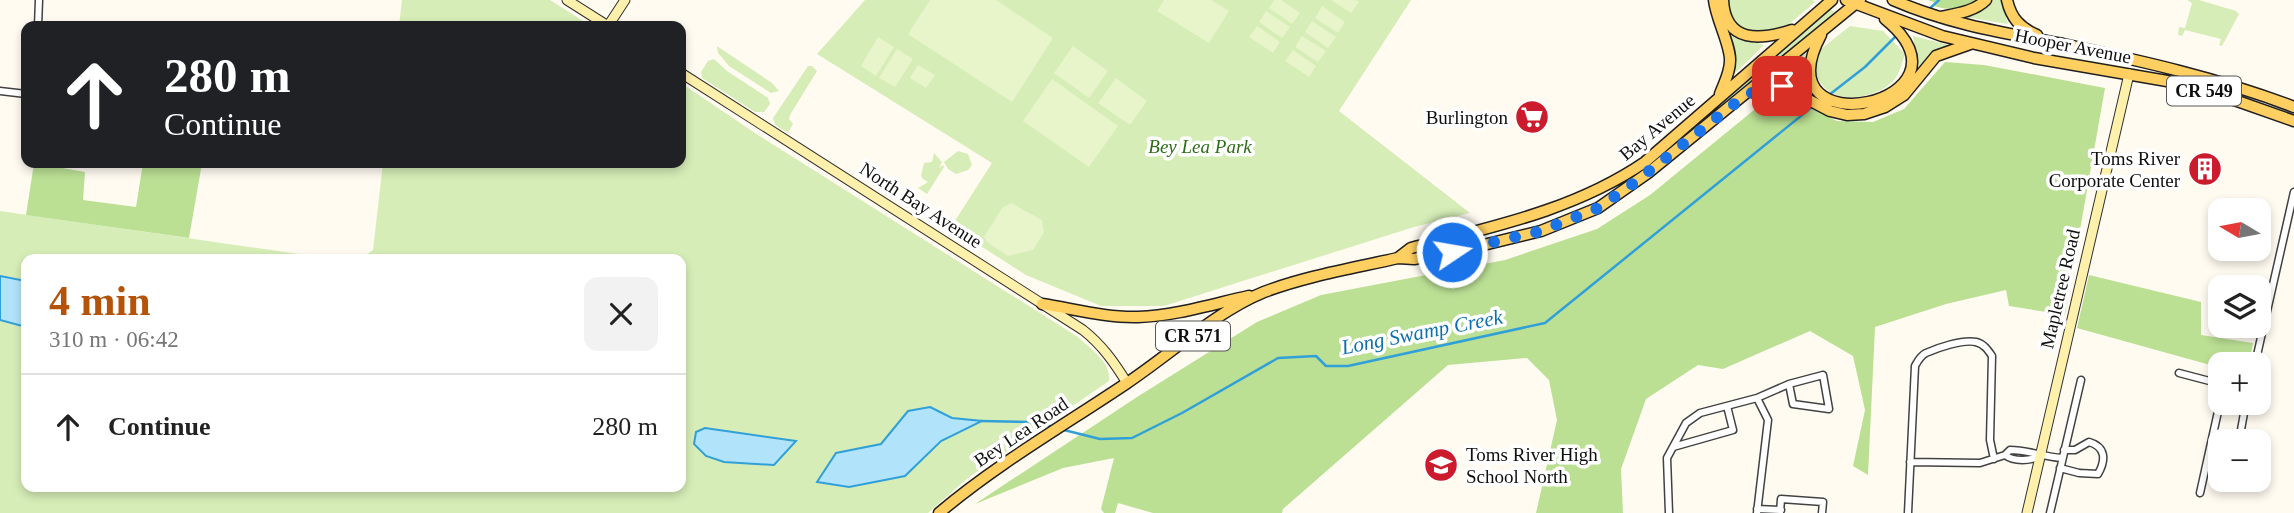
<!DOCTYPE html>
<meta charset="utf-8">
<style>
:root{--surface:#fff;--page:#f2f2f2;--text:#222;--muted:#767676;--line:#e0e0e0;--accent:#b45309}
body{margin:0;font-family:Georgia,serif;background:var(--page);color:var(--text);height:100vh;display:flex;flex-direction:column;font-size:26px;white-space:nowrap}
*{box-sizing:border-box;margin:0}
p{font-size:23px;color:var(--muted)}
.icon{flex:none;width:38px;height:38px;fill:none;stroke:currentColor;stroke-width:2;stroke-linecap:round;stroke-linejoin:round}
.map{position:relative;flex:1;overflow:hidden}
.drawer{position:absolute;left:21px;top:254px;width:665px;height:238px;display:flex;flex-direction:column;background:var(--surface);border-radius:14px;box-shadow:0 4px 10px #0003}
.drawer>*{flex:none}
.banner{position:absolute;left:21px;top:21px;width:665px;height:147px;border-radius:14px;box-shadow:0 4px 10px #0003;background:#202124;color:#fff;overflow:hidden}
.needle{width:46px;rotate:280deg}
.buttons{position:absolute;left:2208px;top:198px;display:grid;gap:14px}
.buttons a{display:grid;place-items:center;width:63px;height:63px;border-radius:14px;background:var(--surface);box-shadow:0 4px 10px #0003;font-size:35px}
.pin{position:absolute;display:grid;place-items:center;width:60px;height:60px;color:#fff;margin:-30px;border-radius:14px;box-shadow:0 4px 10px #0006}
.me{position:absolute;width:77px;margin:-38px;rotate:78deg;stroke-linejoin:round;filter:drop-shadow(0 0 5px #0008)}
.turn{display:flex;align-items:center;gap:24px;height:147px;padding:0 28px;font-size:32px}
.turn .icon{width:91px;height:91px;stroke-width:2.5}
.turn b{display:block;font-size:49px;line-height:60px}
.round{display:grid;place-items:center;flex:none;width:74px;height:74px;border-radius:14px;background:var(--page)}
.head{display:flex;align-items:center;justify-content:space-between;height:119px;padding:0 28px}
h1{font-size:42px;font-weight:600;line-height:52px;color:var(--accent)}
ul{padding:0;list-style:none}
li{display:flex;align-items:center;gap:21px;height:105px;padding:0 28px;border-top:2px solid var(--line)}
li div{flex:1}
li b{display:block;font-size:26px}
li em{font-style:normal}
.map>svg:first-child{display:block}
</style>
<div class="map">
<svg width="2294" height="513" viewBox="0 0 2294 513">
<rect width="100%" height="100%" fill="#fffbf1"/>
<path fill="#d6edb7" d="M402 0H550L591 26H399Z
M865 0H1411L1339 111 1470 213 1414 227 1164 306H1101L1026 275 951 227 992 163 817 54Z
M1727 0H1812L1815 2 1788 25 1774 33 1745 31 1730 15Z
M1990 0H2001L2008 24 1965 17Z
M2187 0H2199L2236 11 2239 14 2222 46 2219 45 2221 39 2185 30 2182 36 2178 35 2179 27 2185 28 2192 3Z
M1829 9 1835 12 1834 14 1701 121Z
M1725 24 1739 38 1764 45 1730 78Z
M1850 26 1883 31 1905 54C1902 62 1900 73 1894 80 1878 98 1835 107 1820 82 1817 78 1816 71 1814 66L1821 49Z
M1913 36 1949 45 1935 52 1910 80 1916 57Z
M717 46 772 83 779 91 771 93 729 66 718 53Z
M1806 51 1805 76 1816 98 1777 78Z
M714 59 727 71 768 98 770 104 764 112H755L702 78 701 72 708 61Z
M808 66H812L817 71 790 115 789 119 793 124 788 133 775 125 773 118Z
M681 83 758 135 1078 337C1091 350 1111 361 1109 381L969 477 928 513H0V211L333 259H26V486H681V259H360L373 250 383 163H681Z
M958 151 968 154 972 165 968 170 956 174 948 169 944 162Z
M934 153 942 162 939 168 943 165 944 167 927 194 918 188 928 182 923 179 921 176 924 163 932 162Z"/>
<path fill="#bbe094" d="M1928 0H1979C1964 10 1951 11 1934 6L1936 3Z
M1945 62 1984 65 2105 88 2065 315 2009 306 2006 290 1946 304 1875 327 1868 475 1853 466 1865 410 1853 356 1810 331 1723 369 1698 365 1646 399 1621 469 1623 513H1536L1557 420 1549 380 1527 358 1448 365 1283 509 1282 513H1153L1118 503 1115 513H1104L1101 509 1114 458 1063 468 975 504 1137 397 1257 322 1321 295 1505 260 1597 229 1650 195 1776 92 1837 121 1873 122 1904 109Z
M34 163 85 172 83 200 136 207 143 163H202L189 238 26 215Z
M2089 275 2201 302V335L2253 343 2249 364H2221V368L2077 328Z"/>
<path fill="#e8f4c9" d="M930 0H996L1053 38 1012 102 908 34Z
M1164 0H1211L1229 11 1209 43 1157 11Z
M1274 0H1281L1300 13 1292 24 1269 8Z
M1331 0H1356L1359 2 1351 13Z
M1322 6 1345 22 1338 33 1315 18Z
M1266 11 1290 27 1282 38 1259 22Z
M1312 21 1336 37 1328 48 1305 32Z
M1257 26 1280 42 1273 53 1249 37Z
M1302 36 1326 51 1318 62 1295 47Z
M878 37 894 47 876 76 861 66Z
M1073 46 1108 71 1089 98 1054 73Z
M897 49 913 59 895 87 879 78Z
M1293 50 1316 66 1309 77 1285 61Z
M918 65 935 75 926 88 910 78Z
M1116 78 1147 101 1130 125 1098 103Z
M1052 79 1118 126 1089 167 1023 121Z
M1011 203 1042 220 1044 232 1033 250 1008 256 987 242 984 237 1002 208Z"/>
<path fill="#b1e4fb" stroke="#32a0d8" stroke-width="2" d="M0 276 26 281V327L0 320Z
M930 407 952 418 982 421 941 441 905 476 849 487 817 482 836 453 881 444 908 411Z
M705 428 796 441 774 465 724 462 706 456 694 444 696 432Z"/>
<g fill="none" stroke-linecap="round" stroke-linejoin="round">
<path stroke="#32a0d8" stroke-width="2.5" d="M1927 11 1939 0
M1829 95 1865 67 1895 37
M981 421 1033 422 1054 427
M1064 430 1100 439 1132 438 1182 413 1278 358 1316 356 1326 366H1348L1545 323 1812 107"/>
<g stroke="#424242" stroke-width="9">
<path id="street" d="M38 26 39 0
M0 91 26 94
M2255 364 2294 192
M2179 373 2221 384
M2219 406 2244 411
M2239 441 2246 402
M1673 447 1733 430 1727 406
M2040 456C2030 461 2014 462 2005 455L2010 450C2028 450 2044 457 2062 458
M1910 462 1980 463 2005 455
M2060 468 2079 473 2098 474C2106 460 2106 447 2089 442L2075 450H2064
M2236 480 2237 486
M2200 493 2221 398
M1757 509 1781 510
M1669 513 1667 458 1686 423 1700 413 1757 398 1789 384 1793 404 1829 409 1823 375 1789 384
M1757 513 1768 420 1757 398
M1780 513 1781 499 1823 502 1822 513
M1908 513 1915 366C1918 361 1920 356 1926 353 1937 348 1963 339 1976 342 1984 344 1988 350 1992 356L1990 440 1994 459
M2050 513 2081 380"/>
</g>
<g stroke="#313131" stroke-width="11">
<path id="secondary" d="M567 0 608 26
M608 26 625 0
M681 73 1083 330C1102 345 1114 362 1127 383
M2027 513 2129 74"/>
</g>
<g stroke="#202020" stroke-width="13">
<path id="primary" d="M1714 0C1716 19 1731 46 1730 61 1730 73 1724 83 1720 94
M1723 0C1725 44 1761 40 1792 30
M1846 0 1942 36 2034 58 2167 81 2223 96 2294 121
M1893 0C1948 24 2004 33 2063 44 2141 61 2219 78 2294 107
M2007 0C2011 18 2020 28 2037 35
M1940 17C1955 14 1974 12 1986 0
M1821 35C1759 151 1988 103 1885 19
M1753 92 1782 86 1830 111 1847 115 1864 114 1885 107 1904 95 1936 56 1970 44
M1398 258 1411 248C1492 227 1575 210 1645 162L1832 0
M1042 304C1074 309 1107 318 1138 317 1175 316 1213 304 1249 296
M939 513C997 464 1063 426 1127 383 1169 355 1217 311 1264 292 1306 276 1354 268 1398 258L1414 259 1471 248 1541 231 1598 208 1648 173 1860 0"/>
</g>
<use href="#street" stroke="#fff" stroke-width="6"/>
<use href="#secondary" stroke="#fff1ac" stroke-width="9"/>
<use href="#primary" stroke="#ffcf61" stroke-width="10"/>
</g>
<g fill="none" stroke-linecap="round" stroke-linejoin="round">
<path stroke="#1a73e8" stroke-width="12" stroke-dasharray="0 21.6" d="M1452 252 1541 231 1598 208 1630 186 1747 94 1782 86"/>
</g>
<defs>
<g id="supermarket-disc" transform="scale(1.75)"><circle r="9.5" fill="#cc1b2d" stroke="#fff"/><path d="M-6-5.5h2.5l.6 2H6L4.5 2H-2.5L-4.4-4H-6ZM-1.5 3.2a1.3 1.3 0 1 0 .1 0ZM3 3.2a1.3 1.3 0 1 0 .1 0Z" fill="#fff"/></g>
<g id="building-disc" transform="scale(1.75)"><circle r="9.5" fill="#cc1b2d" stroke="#fff"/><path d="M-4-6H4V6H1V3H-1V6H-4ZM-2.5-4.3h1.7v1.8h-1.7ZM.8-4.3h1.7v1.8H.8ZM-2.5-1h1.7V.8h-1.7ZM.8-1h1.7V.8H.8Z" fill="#fff"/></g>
<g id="school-disc" transform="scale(1.75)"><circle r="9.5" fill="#cc1b2d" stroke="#fff"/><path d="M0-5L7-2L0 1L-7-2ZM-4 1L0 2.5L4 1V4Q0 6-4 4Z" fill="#fff"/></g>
</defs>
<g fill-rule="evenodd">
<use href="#supermarket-disc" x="1532" y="117"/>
<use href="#building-disc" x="2205" y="169"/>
<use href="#school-disc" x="1441" y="465"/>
</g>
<g text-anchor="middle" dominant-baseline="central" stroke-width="7" stroke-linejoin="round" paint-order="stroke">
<g fill="#fff" stroke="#575757" stroke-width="2">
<rect x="2167" y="76.5" width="74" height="29" rx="5"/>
<rect x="1156" y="321.5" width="74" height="29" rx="5"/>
</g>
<g font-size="18" font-weight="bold" fill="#0f0f0f">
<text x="2204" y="91">CR 549</text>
<text x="1193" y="336">CR 571</text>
</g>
<g font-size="19" fill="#0f0f0f" stroke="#fff">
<text transform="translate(2073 46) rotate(11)">Hooper Avenue</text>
<text transform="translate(1657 127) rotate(-40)">Bay Avenue</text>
<text transform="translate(921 205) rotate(33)">North Bay Avenue</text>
<text transform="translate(2060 289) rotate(-77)">Mapletree Road</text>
<text transform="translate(1021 432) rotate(-34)">Bey Lea Road</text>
</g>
<g font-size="19" fill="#0f0f0f" stroke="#fff" text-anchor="end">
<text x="1508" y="117">Burlington</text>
<text x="2180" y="158">Toms River<tspan x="2180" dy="22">Corporate Center</tspan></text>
<text x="1466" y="454" text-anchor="start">Toms River High<tspan x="1466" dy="22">School North</tspan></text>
</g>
<g font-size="19" font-style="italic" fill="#2f6d19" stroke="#fff">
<text x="1200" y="146">Bey Lea Park</text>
</g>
<g font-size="21" font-style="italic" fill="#0d70ac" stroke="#fff">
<text transform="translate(1422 332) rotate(-11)">Long Swamp Creek</text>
</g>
</g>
</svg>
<div class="buttons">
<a><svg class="needle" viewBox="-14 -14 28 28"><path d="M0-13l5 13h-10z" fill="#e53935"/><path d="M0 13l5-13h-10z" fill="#767676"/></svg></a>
<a><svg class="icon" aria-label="layers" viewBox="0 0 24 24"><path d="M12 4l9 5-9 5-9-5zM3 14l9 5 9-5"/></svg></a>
<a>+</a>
<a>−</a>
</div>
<div class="pin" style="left:1782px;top:86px;background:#d93025"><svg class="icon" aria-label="arrive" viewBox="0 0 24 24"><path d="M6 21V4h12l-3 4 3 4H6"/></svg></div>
<svg class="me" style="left:1452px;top:252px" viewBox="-20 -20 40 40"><circle r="17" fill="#1a73e8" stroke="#fff" stroke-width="3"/><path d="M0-11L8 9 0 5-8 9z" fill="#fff"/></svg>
<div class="banner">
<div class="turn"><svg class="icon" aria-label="ahead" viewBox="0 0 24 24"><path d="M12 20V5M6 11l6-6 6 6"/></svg><div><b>280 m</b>Continue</div></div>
</div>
<section class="drawer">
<div class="head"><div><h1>4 min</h1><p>310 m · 06:42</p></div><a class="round"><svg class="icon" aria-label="close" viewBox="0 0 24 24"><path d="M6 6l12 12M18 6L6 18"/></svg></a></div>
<ul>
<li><svg class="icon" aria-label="ahead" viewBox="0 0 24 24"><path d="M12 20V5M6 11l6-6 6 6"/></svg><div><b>Continue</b></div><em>280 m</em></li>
</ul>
</section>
</div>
